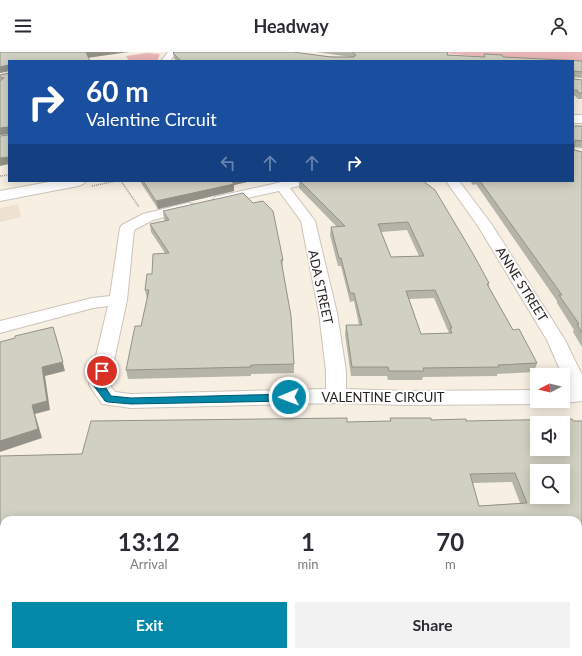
<!DOCTYPE html>
<style>
:root{--surface:#fff;--page:#f2f2f3;--text:#2b2b33;--muted:#7c7c81;--accent:#0488a9}
body{margin:0;font-family:Lato,sans-serif;background:var(--page);color:var(--text);height:100vh;display:flex;flex-direction:column;font-size:15px;white-space:nowrap}
*{box-sizing:border-box;margin:0}
p{font-size:13px;color:var(--muted)}
.icon{flex:none;width:22px;height:22px;fill:none;stroke:currentColor;stroke-width:2;stroke-linecap:round;stroke-linejoin:round}
.map{position:relative;flex:1;overflow:hidden}
.panel{position:absolute;left:0px;top:464px;width:582px;height:140px;display:flex;flex-direction:column;background:var(--surface);border-radius:12px 12px 0 0;box-shadow:0 2px 10px #0003}
.panel>*{flex:none}
.guide{position:absolute;left:8px;top:8px;width:566px;height:122px;border-radius:0px;box-shadow:0 2px 10px #0003;background:#1a4fa0;color:#fff;overflow:hidden}
.needle{width:26px;rotate:263deg}
.tools{position:absolute;left:530px;top:316px;display:grid;gap:8px}
.tools a{display:grid;place-items:center;width:40px;height:40px;border-radius:0px;background:var(--surface);box-shadow:0 2px 10px #0003;font-size:20px}
.pin{position:absolute;display:grid;place-items:center;width:34px;height:34px;color:#fff;margin:-17px;border:2px solid #fff;border-radius:50%;box-shadow:0 1px 4px #0007}
.me{position:absolute;width:44px;margin:-22px;rotate:269deg;stroke-linejoin:round;filter:drop-shadow(0 0 3px #0008)}
.turn{display:flex;align-items:center;gap:14px;height:84px;padding:0 12px;font-size:18px}
.turn .icon{width:52px;height:52px;stroke-width:2.5}
.turn b{display:block;font-size:28px;line-height:34px}
.lanes{display:flex;align-items:center;height:38px;padding:0 12px;background:#0003;justify-content:center;gap:20px;direction:ltr}
.lanes .off{opacity:.35}
.eta{display:flex;justify-content:space-evenly;align-items:center;height:68px;text-align:center}
.eta b{font-size:24px;font-weight:700;line-height:28px}
.action{display:flex;gap:8px;margin-top:auto;padding:8px 12px}
.action a{flex:1;height:46px;border-radius:0px;background:var(--accent);color:#fff;font-size:16px;font-weight:700;line-height:46px;text-align:center}
.action a+a{background:var(--page);color:var(--text)}
header{display:flex;justify-content:space-between;align-items:center;height:52px;padding:0 12px;background:var(--surface);font-size:18px;font-weight:700}
.map>svg:first-child{display:block}
</style>
<header><svg class="icon" aria-label="menu" viewBox="0 0 24 24"><path d="M4 6h16M4 12h16M4 18h16"/></svg>Headway<svg class="icon" aria-label="person" viewBox="0 0 24 24"><circle cx="12" cy="8" r="4"/><path d="M4 21q1-7 8-7t8 7"/></svg></header>
<div class="map">
<svg width="582" height="604" viewBox="0 0 582 604">
<rect width="100%" height="100%" fill="#f8efe3"/>
<path fill="#efe1cf" d="M18 152 21 165 0 170V156Z"/>
<path fill="#ebb7b8" d="M432 0H582V14L573 9H529Z
M147 1 160 2 157 9H129L126 4Z"/>
<g fill="none" stroke-linecap="round" stroke-linejoin="round">
<g stroke="#ccc4b9" stroke-width="2">
<path id="street" d="M168 0H177L170 9H161Z
M286 129H309L308 132 290 136 315 169 337 261 346 319V337L404 339 537 338V349L544 350 537 352 404 353 336 351 131 356 102 352 89 333 108 254 93 256 0 281V269L92 246 110 244 120 176 122 173 143 162 188 151 193 152 195 155 193 158 153 168 134 178 127 248 109 332 115 340 131 342 326 337V319L319 261 301 169 279 139 220 152 215 151 213 148 215 145Z
M446 129H459L492 173 565 288 582 323V349L563 351 556 349H563V337L568 336 547 288 478 174Z
M59 600H89L88 604H58Z
M395 600H425L426 604H396Z"/>
</g>
<g stroke="#ccc4b9" stroke-width="2">
<path id="secondary" d="M578 568H582V600H577Z
M0 577H4V600H18L17 604H0Z"/>
</g>
<g stroke="#ccc4b9" stroke-width="2">
<path id="primary" d="M573 63H582V71H573Z
M54 129H86L83 132 78 134 0 149V139Z"/>
</g>
<path stroke="#9e978f" stroke-width="1.5" stroke-dasharray="1 1" stroke-linecap="butt" d="M0 124 9 123
M121 129 139 155
M92 134 116 129"/>
<path stroke="#9e978f" stroke-width="3.5" stroke-dasharray="2.5 2.5" stroke-linecap="butt" d="M299 600V604
M161 604 162 600"/>
<use href="#street" fill="#fff" fill-rule="evenodd"/>
<use href="#secondary" fill="#fff" fill-rule="evenodd"/>
<use href="#primary" fill="#fff" fill-rule="evenodd"/>
</g>
<path fill="#b4b4a8" fill-rule="evenodd" d="M0 0 9 9V112L8 82 0 83V23L9 21V19L0 21Z
M316 0H448L447 3 484 5V2L503 5 582 9V26L574 25V27L582 28V47H578L575 44H573V9H176L174 6 173 1 351 5Z
M573 74H582V96L574 95V98L582 100V295L573 280 574 278 557 251V249L476 132 473 133 470 129H573Z
M141 129H251L234 133V139L158 157 141 131Z
M299 129H423L489 231V235L513 278 537 311 534 320 497 322V324L423 325 422 328H388L387 324H351L345 282 346 273H359L354 249 350 250 341 214H338L330 183 331 175H337L299 136ZM407 178 419 204 391 205 381 180ZM434 246 449 281 421 282 409 247Z
M163 159 283 208 282 216 294 312V321L251 322V324L128 327 126 318 141 274 147 247 145 238 152 222 165 201 151 180 150 172 165 169 164 167Z
M390 366 431 368 466 369H582V527H578V468H4V534L0 535V404L82 402 347 370 390 369ZM512 430 520 451 479 454 473 431Z"/>
<path fill="#929288" d="M86 0H129L87 6Z
M8 13 9 19 0 21V15Z
M8 75 9 82 0 83V76Z
M9 105V112L0 114V106Z
M229 129H251L234 133V139L158 157 156 149Z
M56 284 65 319 45 324 50 358 35 362 42 386 0 400V389L32 353 42 315Z"/>
<path fill="#d1d1c3" stroke="#929288" fill-rule="evenodd" d="M0 0H90H86L90 9H9V105L0 106V84L8 83V75L0 76V29L4 26 0 25V23L9 21 8 13 0 15Z
M174 0H293L331 5H354L356 3 352 0H448L447 3 485 5 484 2 502 3 503 5 582 9V20L574 19V27L582 28V41H579L577 38H573V9H181L173 1Z
M573 74H582V89L575 88 574 98 582 100V281L577 272H579L559 243H562L480 129H573Z
M143 129H231L234 132 156 149Z
M300 129H423L435 138 472 200 489 231 487 232 513 278 519 277 537 311 498 313 499 315 423 316 424 319H389L388 315H352L346 273H362L354 241H350L341 206H339L331 175 345 174ZM408 170 424 204 391 205 378 172ZM435 238 452 276H450L452 281 421 282 406 239Z
M243 141 253 151 263 149 273 159 283 208H281L291 264 294 312 251 313V315L126 318 135 274H141L149 238H145L147 222H152L153 202 169 201 150 172 169 168 163 159Z
M53 275 63 310 42 315 47 349 32 353 38 377 0 389V290L15 286V284Z
M347 366V370L391 369 390 366H431V368L466 367V369L572 367 573 369H582V519H578V468H4V525H0V404L82 402 91 369ZM537 371H563V397H537ZM537 419H563V445H537ZM515 421 527 451 479 454 470 422Z"/>
<path fill="#0488a9" stroke="#03586e" d="M102 316 107 319 104 333 111 344 131 346 289 342 294 345 289 349 131 352 108 350 105 349 94 334 97 319Z"/>
<g text-anchor="middle" dominant-baseline="central" stroke-width="4" stroke-linejoin="round" paint-order="stroke">
<g font-size="13" fill="#272420" stroke="#fefefe">
<text transform="translate(522 232) rotate(58)">ANNE STREET</text>
<text transform="translate(321 235) rotate(78)">ADA STREET</text>
<text x="383" y="345">VALENTINE CIRCUIT</text>
</g>
</g>
</svg>
<div class="tools">
<a><svg class="needle" viewBox="-14 -14 28 28"><path d="M0-13l5 13h-10z" fill="#e53935"/><path d="M0 13l5-13h-10z" fill="#7c7c81"/></svg></a>
<a><svg class="icon" aria-label="sound" viewBox="0 0 24 24"><path d="M4 9h4l5-4v14l-5-4H4zM17 9q2 3 0 6"/></svg></a>
<a><svg class="icon" aria-label="search" viewBox="0 0 24 24"><circle cx="10" cy="10" r="6"/><path d="M15 15l6 6"/></svg></a>
</div>
<div class="pin" style="left:102px;top:319px;background:#d93025"><svg class="icon" aria-label="arrive" viewBox="0 0 24 24"><path d="M6 21V4h12l-3 4 3 4H6"/></svg></div>
<svg class="me" style="left:289px;top:345px" viewBox="-20 -20 40 40"><circle r="17" fill="#0488a9" stroke="#fff" stroke-width="3"/><path d="M0-11L8 9 0 5-8 9z" fill="#fff"/></svg>
<div class="guide">
<div class="turn"><svg class="icon" aria-label="right" viewBox="0 0 24 24"><path d="M7 20v-9h11M14 6l5 5-5 5"/></svg><div><b>60 m</b>Valentine Circuit</div></div>
<div class="lanes"><svg class="icon off" aria-label="left" viewBox="0 0 24 24"><path d="M17 20v-9H6M10 6l-5 5 5 5"/></svg><svg class="icon off" aria-label="ahead" viewBox="0 0 24 24"><path d="M12 20V5M6 11l6-6 6 6"/></svg><svg class="icon off" aria-label="ahead" viewBox="0 0 24 24"><path d="M12 20V5M6 11l6-6 6 6"/></svg><svg class="icon" aria-label="right" viewBox="0 0 24 24"><path d="M7 20v-9h11M14 6l5 5-5 5"/></svg></div>
</div>
<section class="panel">
<div class="eta">
<div><b>13:12</b><p>Arrival</p></div>
<div><b>1</b><p>min</p></div>
<div><b>70</b><p>m</p></div>
</div>
<div class="action"><a>Exit</a><a>Share</a></div>
</section>
</div>
